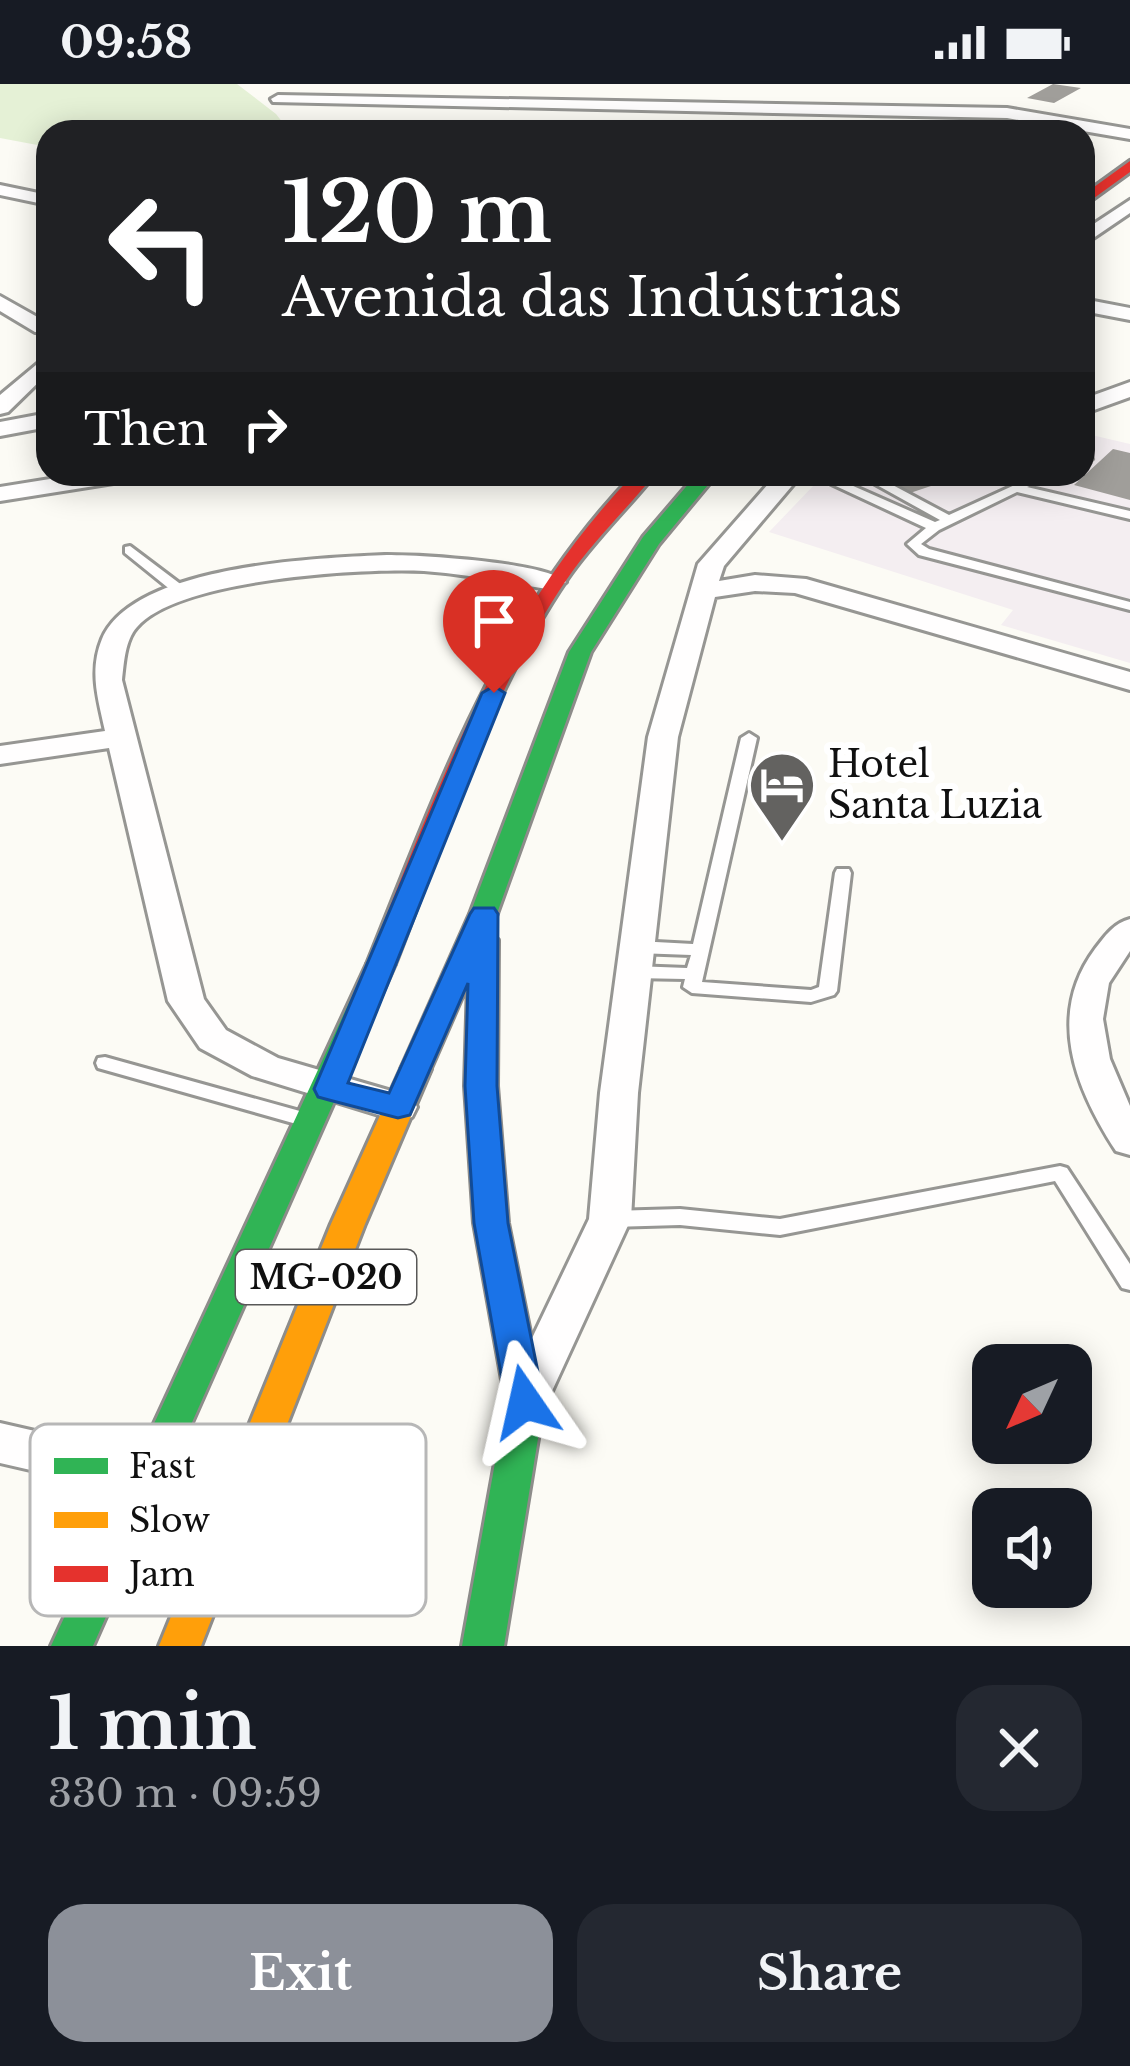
<!DOCTYPE html>
<meta charset="utf-8">
<style>
:root{--surface:#171b24;--page:#242831;--text:#f1f3f6;--muted:#9ea1a6;--accent:#8c9099}
body{margin:0;font-family:"Libre Baskerville",serif;background:var(--page);color:var(--text);height:100vh;display:flex;flex-direction:column;font-size:45px;white-space:nowrap}
*{box-sizing:border-box;margin:0}
p{font-size:39px;color:var(--muted)}
.icon{flex:none;width:66px;height:66px;fill:none;stroke:currentColor;stroke-width:2;stroke-linecap:round;stroke-linejoin:round}
.map{position:relative;height:1562px;overflow:hidden}
.details{display:flex;flex-direction:column;background:var(--surface);flex:1}
.details>*{flex:none}
.banner{position:absolute;left:36px;top:36px;width:1059px;height:366px;border-radius:36px;box-shadow:0 6px 30px #0003;background:#202124;color:#fff;overflow:hidden}
.needle{width:78px;rotate:226deg}
.buttons{position:absolute;left:972px;top:1260px;display:grid;gap:24px}
.buttons a{display:grid;place-items:center;width:120px;height:120px;border-radius:24px;background:var(--surface);box-shadow:0 6px 30px #0003;font-size:60px}
.pin{position:absolute;display:grid;place-items:center;width:102px;height:102px;color:#fff;margin:-123px -51px;border-radius:50% 50% 50% 0;rotate:-45deg;box-shadow:0 0 12px #0007}
.pin .icon{rotate:45deg}
.me{position:absolute;width:132px;margin:-66px;rotate:349deg;stroke-linejoin:round;filter:drop-shadow(0 0 9px #0008)}
.turn{display:flex;align-items:center;gap:42px;height:252px;padding:0 48px;font-size:54px}
.turn .icon{width:156px;height:156px;stroke-width:2.5}
.turn b{display:block;font-size:84px;line-height:102px}
.then{display:flex;align-items:center;height:114px;padding:0 48px;background:#0003;gap:24px;font-size:45px}
.round{display:grid;place-items:center;flex:none;width:126px;height:126px;border-radius:36px;background:var(--page)}
.summary{display:flex;align-items:center;justify-content:space-between;height:204px;padding:0 48px}
h1{font-size:72px;font-weight:700;line-height:90px}
.primary-button{display:flex;gap:24px;margin-top:auto;padding:24px 48px}
.primary-button a{flex:1;height:138px;border-radius:36px;background:var(--accent);color:#fff;font-size:48px;font-weight:700;line-height:138px;text-align:center}
.primary-button a+a{background:var(--page);color:var(--text)}
.status{display:flex;justify-content:space-between;align-items:center;height:84px;padding:0 60px;background:var(--surface);direction:ltr}
.status svg{height:33px;fill:currentColor}
.map>svg:first-child{display:block}
</style>
<div class="status"><b>09:58</b><svg viewBox="0 0 49 12"><path d="M0 12V9h3v3zM5 12V6h3v6zM10 12V3h3v9zM15 12V0h3v12zM26 1h20v11H26zM47 4h2v5h-2z"/></svg></div>
<div class="map">
<svg width="1130" height="1562" viewBox="0 0 1130 1562">
<rect width="100%" height="100%" fill="#fcfbf5"/>
<path fill="#f4eef1" d="M1083 349 1130 360V579L1001 541 1013 526 769 448 816 399 839 405 883 390H1083Z"/>
<path fill="#e5f1d6" d="M0 0H237L276 30 290 48H48V63L0 54Z"/>
<path fill="#a09e9a" d="M1053 0 1081 4 1054 19 1027 14Z
M1113 365 1130 369V416L1074 401Z
M883 390H964V391L907 410 875 393Z"/>
<g fill="none" stroke-linecap="round" stroke-linejoin="round">
<g stroke="#969693" stroke-width="6">
<path id="lane" d="M1083 372 1090 373 1092 375 1083 380Z
M810 390H826L935 438 940 436 857 390H872L949 431 1039 390H1056L1027 403 1130 427V435L1017 408 939 446 921 460 929 465 1130 518V526L919 471 907 460 926 444Z
M130 462 187 505V511H177L125 469V463Z
M749 649 757 654 702 898 811 906 819 903 835 789 837 785H849L851 789 837 907 834 911 811 918 692 909 683 903 685 895 634 894 625 888 634 882 687 884 691 871 637 869 628 863 637 857 693 860 741 654Z
M105 973 314 1031 317 1036 314 1041 307 1043 98 984 96 979 98 974Z
M1060 1082 1067 1084 1130 1180V1206L1122 1204 1055 1097 780 1151 680 1141 611 1143 604 1141 601 1135 604 1129 611 1127 680 1125 780 1135Z"/>
</g>
<g stroke="#969693" stroke-width="6">
<path id="street" d="M278 11 1007 24 1130 45V55L1007 34 273 18 271 15Z
M0 101 48 111V121L0 111Z
M1130 116V129L1083 161V147Z
M0 212 48 239V249L35 248 0 227Z
M1083 215 1130 224V236L1083 227Z
M48 271V289L8 328 0 330V311Z
M1130 298V313L1083 330V315Z
M48 329V343L0 352V338Z
M81 390H138L126 397 0 417V403Z
M777 390H802L724 482 719 497 755 491 806 495 1130 588V606L795 509 755 507 715 513 678 653 638 1009 631 1135 552 1307 536 1313 520 1307 513 1294 589 1135 600 1009 648 653 698 480Z
M387 471C420 471 545 478 566 498L553 506C510 499 468 490 424 487 362 484 179 495 137 543 125 556 124 579 122 596L204 915 226 946 278 974 412 1013 417 1023 412 1033 398 1037 252 992 200 964 168 917 109 664 0 680V662L105 647C98 615 89 587 102 555 133 481 317 474 387 471Z
M1130 835V867L1109 899 1103 935 1110 975 1130 1022V1071L1116 1067C1075 1004 1046 931 1095 865 1105 852 1114 839 1130 835Z
M0 1339 144 1372 161 1378 168 1392 161 1406 144 1412 0 1379Z"/>
</g>
<g stroke="#8d8c8a" stroke-width="6">
<path id="fast" d="M697 390H717L659 460 591 568 490 849 498 856 497 1002 508 1139 544 1318 504 1562H462L506 1318 474 1139 465 1002 468 899 427 993H405L401 985 470 830 569 568 643 453Z
M381 871 395 880 93 1562H51L367 880Z"/>
</g>
<g stroke="#8d8c8a" stroke-width="6">
<path id="slow" d="M416 974 427 977 431 985 365 1140 201 1562H159L331 1140 401 985 405 977Z"/>
</g>
<g stroke="#8d8c8a" stroke-width="6">
<path id="jam" d="M1130 77V88L1083 122V111Z
M634 390H655C626 426 593 457 567 495 488 611 446 751 395 880L381 889 371 887 367 880C439 702 498 531 634 390Z"/>
</g>
<use href="#lane" fill="#fffefe" fill-rule="evenodd"/>
<use href="#street" fill="#fffefe" fill-rule="evenodd"/>
<use href="#fast" fill="#30b455" fill-rule="evenodd"/>
<use href="#slow" fill="#ff9f0a" fill-rule="evenodd"/>
<use href="#jam" fill="#e5322d" fill-rule="evenodd"/>
</g>
<path fill="#1a73e8" stroke="#114b97" stroke-width="3" d="M494 602 505 609 348 999 389 1009 470 830 474 824H494L498 830 497 1002 508 1139 544 1318 538 1329 525 1334 512 1329 506 1318 474 1139 465 1002 468 899 410 1031 398 1034 329 1016 318 1013 314 1005 482 609Z"/>
<defs>
<g id="hotel-pin" transform="scale(3.45)"><path d="M0 17L-7.5 6A9.5 9.5 0 1 1 7.5 6Z" fill="#636260" stroke="#fff"/><path d="M-6-4.5h1.5V1H6V5H4.5V3h-9V5H-6ZM-4 0a1.8 1.8 0 1 1 3.6 0ZM.5 0V-2.5h3Q6-2.5 6 0Z" fill="#fff"/></g>
</defs>
<g fill-rule="evenodd">
<use href="#hotel-pin" x="782" y="701"/>
</g>
<g text-anchor="middle" dominant-baseline="central" stroke-width="12" stroke-linejoin="round" paint-order="stroke">
<rect fill="#fff" stroke="#585858" stroke-width="3" x="236" y="1166" width="180" height="54" rx="9"/>
<g font-size="33" font-weight="bold" fill="#101010">
<text x="326" y="1193">MG-020</text>
</g>
<g font-size="36" fill="#101010" stroke="#fff" text-anchor="start">
<text x="828" y="680">Hotel<tspan x="828" dy="41">Santa Luzia</tspan></text>
</g>
</g>
<rect x="30" y="1340" width="396" height="192" rx="18" fill="#fff" stroke="#b7b7b7" stroke-width="3"/>
<rect x="54" y="1374" width="54" height="16" fill="#30b455"/>
<rect x="54" y="1428" width="54" height="16" fill="#ff9f0a"/>
<rect x="54" y="1482" width="54" height="16" fill="#e5322d"/>
<g font-size="33" fill="#101010">
<text x="129" y="1394">Fast</text>
<text x="129" y="1448">Slow</text>
<text x="129" y="1502">Jam</text>
</g>
</svg>
<div class="buttons">
<a><svg class="needle" viewBox="-14 -14 28 28"><path d="M0-13l5 13h-10z" fill="#e53935"/><path d="M0 13l5-13h-10z" fill="#9ea1a6"/></svg></a>
<a><svg class="icon" aria-label="sound" viewBox="0 0 24 24"><path d="M4 9h4l5-4v14l-5-4H4zM17 9q2 3 0 6"/></svg></a>
</div>
<div class="pin" style="left:494px;top:609px;background:#d93025"><svg class="icon" aria-label="arrive" viewBox="0 0 24 24"><path d="M6 21V4h12l-3 4 3 4H6"/></svg></div>
<svg class="me" style="left:525px;top:1318px" viewBox="-20 -20 40 40"><path d="M0-17L14 15 0 8-14 15z" fill="#1a73e8" stroke="#fff" stroke-width="4"/></svg>
<div class="banner">
<div class="turn"><svg class="icon" aria-label="left" viewBox="0 0 24 24"><path d="M17 20v-9H6M10 6l-5 5 5 5"/></svg><div><b>120 m</b>Avenida das Indústrias</div></div>
<div class="then">Then<svg class="icon" aria-label="right" viewBox="0 0 24 24"><path d="M7 20v-9h11M14 6l5 5-5 5"/></svg></div>
</div>
</div>
<section class="details">
<div class="summary"><div><h1>1 min</h1><p>330 m · 09:59</p></div><a class="round"><svg class="icon" aria-label="close" viewBox="0 0 24 24"><path d="M6 6l12 12M18 6L6 18"/></svg></a></div>
<div class="primary-button"><a>Exit</a><a>Share</a></div>
</section>
